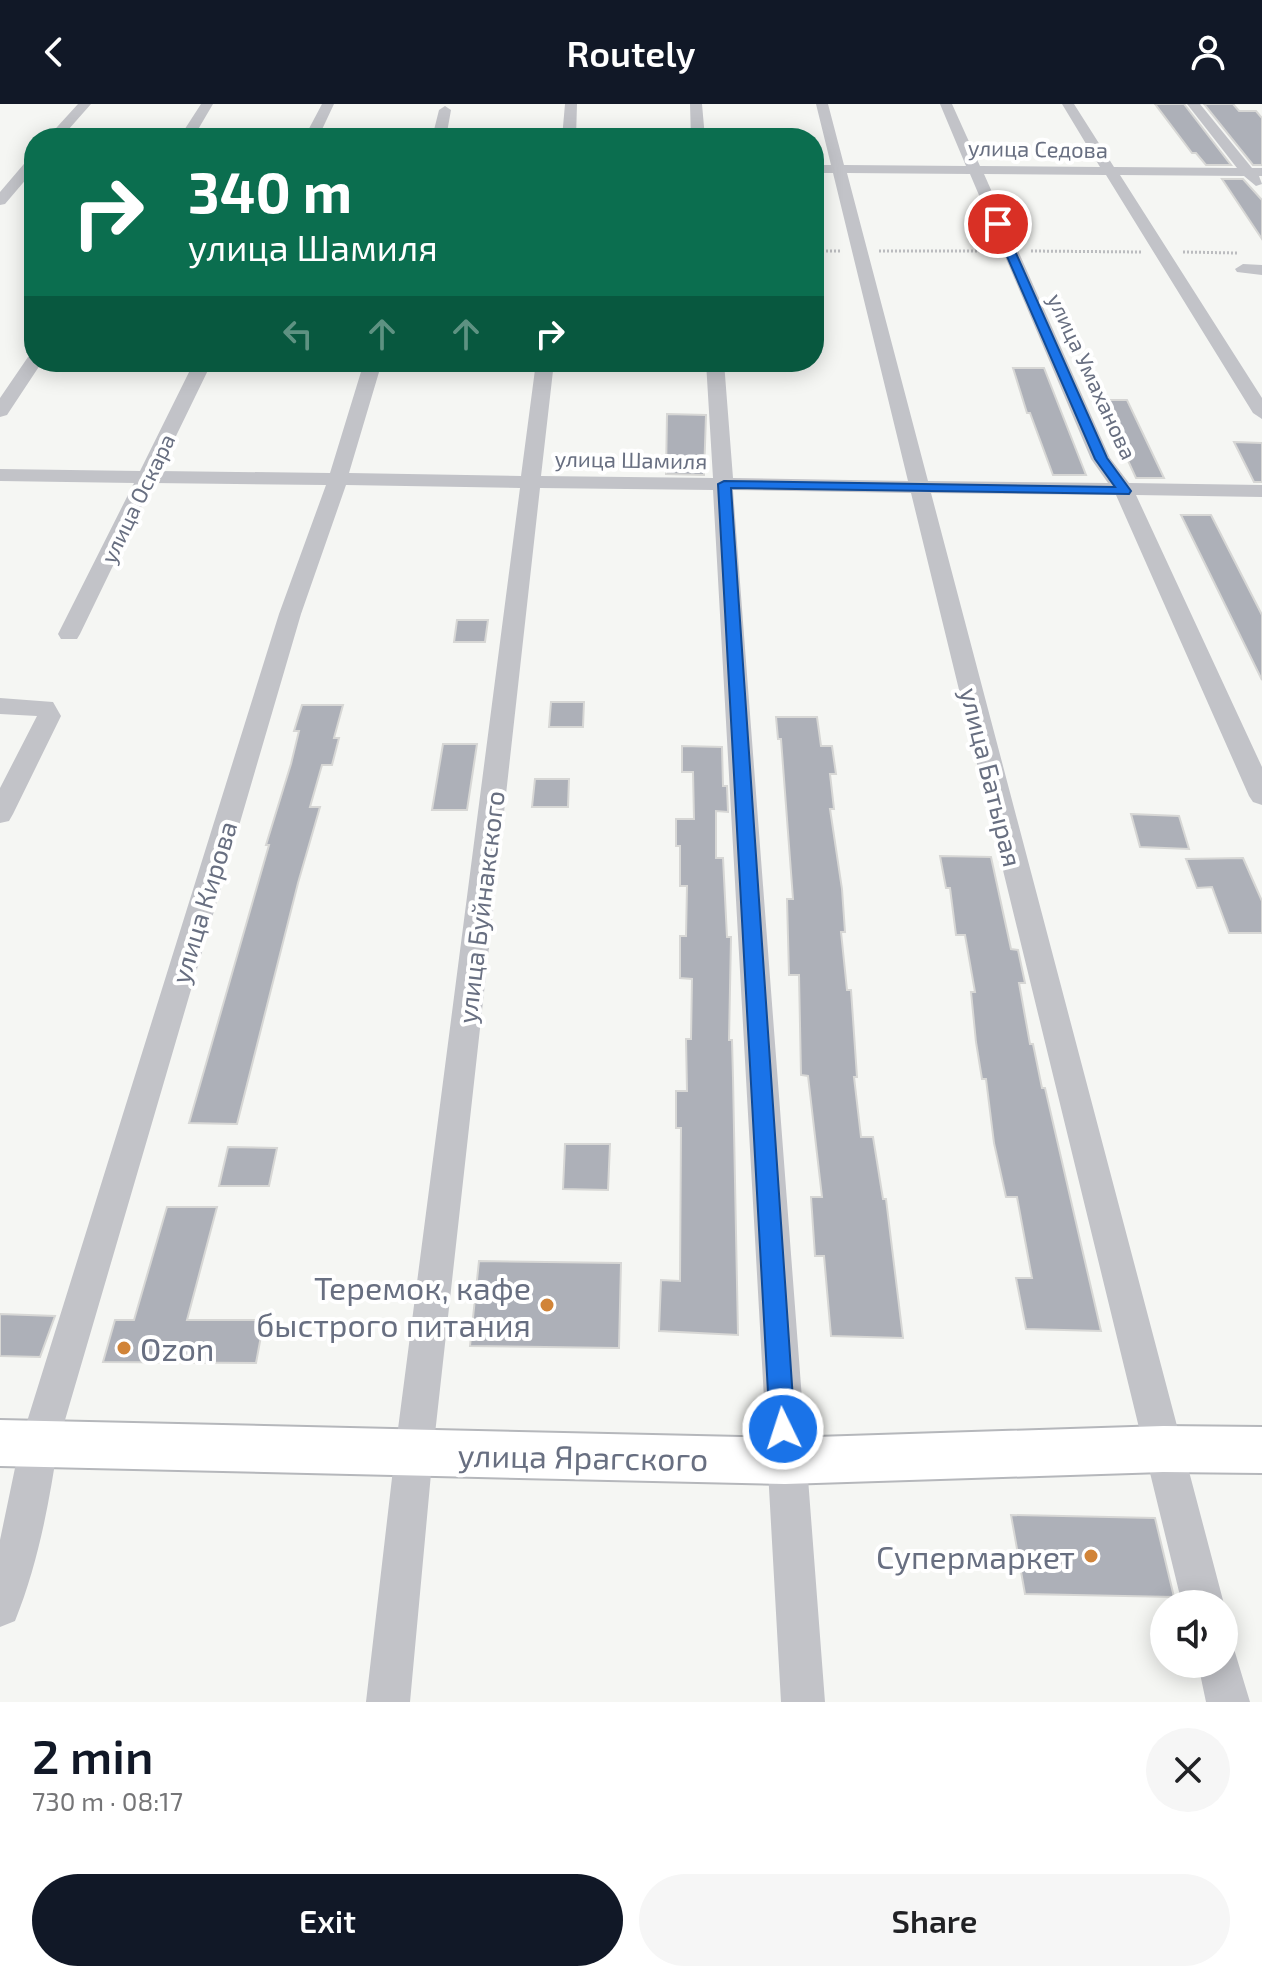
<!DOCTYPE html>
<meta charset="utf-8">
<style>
:root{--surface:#fff;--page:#f6f6f6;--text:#202124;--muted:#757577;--accent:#111827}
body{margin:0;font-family:"Exo 2",sans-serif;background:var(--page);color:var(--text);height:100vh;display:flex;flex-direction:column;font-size:30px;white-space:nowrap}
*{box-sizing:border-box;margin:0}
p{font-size:26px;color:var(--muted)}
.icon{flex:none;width:44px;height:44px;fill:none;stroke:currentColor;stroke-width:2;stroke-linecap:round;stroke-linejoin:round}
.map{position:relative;height:1598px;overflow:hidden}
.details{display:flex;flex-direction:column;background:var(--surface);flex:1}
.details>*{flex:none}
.guide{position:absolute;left:24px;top:24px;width:800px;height:244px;border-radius:32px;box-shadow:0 4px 20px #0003;background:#0b6e4f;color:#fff;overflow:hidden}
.tools{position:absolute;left:1150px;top:1486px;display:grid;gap:16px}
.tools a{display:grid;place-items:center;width:88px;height:88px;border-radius:50%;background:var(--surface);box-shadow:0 4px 20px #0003;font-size:40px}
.pin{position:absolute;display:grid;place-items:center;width:68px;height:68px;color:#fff;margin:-34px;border:4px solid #fff;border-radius:50%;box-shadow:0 2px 8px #0007}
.me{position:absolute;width:88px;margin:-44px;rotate:356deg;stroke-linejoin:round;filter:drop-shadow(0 0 6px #0008)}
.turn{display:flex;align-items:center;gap:28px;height:168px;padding:0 32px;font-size:36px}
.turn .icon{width:104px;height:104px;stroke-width:2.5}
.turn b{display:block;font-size:56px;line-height:68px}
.lanes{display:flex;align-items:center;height:76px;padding:0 32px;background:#0003;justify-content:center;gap:40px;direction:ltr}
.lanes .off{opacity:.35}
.round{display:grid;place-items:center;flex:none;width:84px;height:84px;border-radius:42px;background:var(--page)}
.overview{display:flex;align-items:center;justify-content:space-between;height:136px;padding:0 32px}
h1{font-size:48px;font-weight:600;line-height:60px;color:var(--accent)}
.cta{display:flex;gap:16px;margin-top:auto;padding:16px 32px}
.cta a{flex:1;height:92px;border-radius:48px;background:var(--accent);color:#fff;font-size:32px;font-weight:600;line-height:92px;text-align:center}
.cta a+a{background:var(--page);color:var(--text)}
header{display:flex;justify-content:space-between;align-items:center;height:104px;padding:0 32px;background:var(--accent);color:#fff;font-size:36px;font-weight:600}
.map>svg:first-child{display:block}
</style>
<header><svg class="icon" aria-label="back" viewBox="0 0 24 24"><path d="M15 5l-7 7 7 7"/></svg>Routely<svg class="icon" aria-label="person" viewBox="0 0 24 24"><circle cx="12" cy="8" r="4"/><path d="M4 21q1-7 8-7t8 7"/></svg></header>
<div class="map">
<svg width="1262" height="1598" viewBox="0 0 1262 1598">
<rect width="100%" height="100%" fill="#f5f6f3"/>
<path fill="#adb0b8" stroke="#d7d7d5" stroke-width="2" d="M1155 0H1184L1231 61H1206L1196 49H1192Z
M1204 0H1233L1239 7H1256L1262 14V61H1253Z
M1222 75H1243L1262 96V135Z
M1013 264H1044L1086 371H1053L1030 309H1027Z
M1100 296H1127L1164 374H1136Z
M667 310 706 311 704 371 666 370Z
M1234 338 1262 339V378H1254Z
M1181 411H1211L1262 511V576Z
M457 516H488L485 538H454Z
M551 598H584L583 623H549Z
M302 601H343L334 634H339L332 661H322L310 703H320L298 779 237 1020 189 1019 269 741H266L291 660 299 627H294Z
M776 613H817L821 642H832L836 670H830L834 705H830L842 785 845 828H841L847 886H851L857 973H854L861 1033H873L883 1095H886L903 1234 831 1232 824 1152H815L811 1093H822L808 972 801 971 799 871H789L787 795H793L781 635H778Z
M443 640H477L467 706H432Z
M682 642 722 643 723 682H727L728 708 716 707V754H723L727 833H731L729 936H732L733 974 738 1231 659 1227 661 1176 680 1177 681 1024H676V987H687L686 935H691L692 875 680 874V832H686L687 782H680V742H676V715H694L693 668H682Z
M535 675H569L568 703H532Z
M1131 710 1179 712 1189 745 1140 743Z
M940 752 991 753 1011 845 1018 846 1025 879H1019L1030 940H1033L1042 984H1045L1101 1227 1026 1225 1016 1174H1032L1017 1093H1006L994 1039 986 975H982L976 938 971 888H975L965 831H956L950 784H946Z
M1243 754 1262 797V829H1229L1212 783 1197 784 1186 755Z
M565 1040H610L608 1086 563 1085Z
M228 1043 277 1044 269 1082H219Z
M167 1103H217L187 1216H264L256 1259 103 1258 115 1216H134Z
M479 1157 621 1159 619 1244 470 1242Z
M0 1210 55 1212 40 1253 0 1252Z
M1011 1411 1155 1414 1174 1493 1025 1490Z"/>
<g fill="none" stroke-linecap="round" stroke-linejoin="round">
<g stroke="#b5b7bb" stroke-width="4">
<path id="major" d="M0 1316 785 1334 1163 1322 1262 1323V1369L1163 1368 785 1380 0 1362Z"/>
</g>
<path stroke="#bbbcbf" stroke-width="3" stroke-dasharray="2 2" stroke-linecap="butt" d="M814 147H841
M879 147H993
M1031 147 1141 148
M1183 148 1237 149"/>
<path fill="#c2c3c8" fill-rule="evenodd" d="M78 0H91L61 34H47Z
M201 0H213L193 34H179Z
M322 0H334L318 34H304Z
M565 0H577L576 34H562Z
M690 0H702L705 34H691Z
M816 0H828L844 61 966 62 940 0H952L980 62 1100 63 1062 0H1074L1114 63 1237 64 1187 0H1200L1252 64H1262V72H1259L1262 80 1256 82 1244 72 1120 71 1262 294V315L1253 309 1106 71 984 70 1110 354 1129 379 1262 381V393L1136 391 1262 663V701L1253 698 1249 692 1116 391 931 389 1224 1500H1182L911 389 733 386 825 1598H781L713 386 540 384 433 1348 410 1598H366L395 1348 520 384 346 381 301 510 58 1340C49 1400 38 1460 15 1517L0 1523V1436L20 1340 279 510 326 381 153 379 80 530 77 535H61L58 530 134 379 0 377V365L140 367 194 258H212L159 367 330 369 364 258H382L349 369 521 372 536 258H554L541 372 713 374 706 258H724L733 374 908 377 833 69H814V61H831ZM847 69 970 70 1091 355 1108 379 928 377Z
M445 2 451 6 446 34H432L439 6Z
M34 53V66L5 100 0 101V88L29 54Z
M1243 160 1262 161V171L1237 168 1235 165Z
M34 252V258H42L7 311 0 313V294L28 253Z
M0 594 53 598 61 612 13 710 9 717 0 719V684L37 612 0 610Z
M1224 1541 1234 1545 1250 1598H1206L1198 1560H1224Z"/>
<use href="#major" fill="#fff" fill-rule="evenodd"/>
</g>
<path fill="#1a73e8" stroke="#114b97" stroke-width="2" d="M998 117 1003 120 1107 354 1131 387 1129 390 731 384 795 1325 792 1334 783 1338 774 1334 770 1325 718 380 724 377 1115 383 1095 355 993 120Z"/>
<g fill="#d18438" stroke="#fff" stroke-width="3">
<circle cx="547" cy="1201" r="8"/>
<circle cx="124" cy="1244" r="8"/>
<circle cx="1091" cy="1452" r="8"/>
</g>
<g text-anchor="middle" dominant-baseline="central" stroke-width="8" stroke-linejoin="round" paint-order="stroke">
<g font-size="22" fill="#686f81" stroke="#fff">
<text transform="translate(1038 44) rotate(1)">улица Седова</text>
<text transform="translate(1093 272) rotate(65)">улица Умаханова</text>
<text transform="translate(631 355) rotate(1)">улица Шамиля</text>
<text transform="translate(137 394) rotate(-64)">улица Оскара</text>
</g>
<g font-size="26" fill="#686f81" stroke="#fff">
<text transform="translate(992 673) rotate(76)">улица Батырая</text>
<text transform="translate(203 798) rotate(-73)">улица Кирова</text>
<text transform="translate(480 803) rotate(-83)">улица Буйнакского</text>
</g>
<g font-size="32" fill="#686f81" stroke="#fff" text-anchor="end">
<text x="531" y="1183">Теремок, кафе<tspan x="531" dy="37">быстрого питания</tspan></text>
<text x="140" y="1244" text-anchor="start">Ozon</text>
<text x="1075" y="1452">Супермаркет</text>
</g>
<g font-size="32" fill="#686f81" stroke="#fff">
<text transform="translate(583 1352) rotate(1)">улица Ярагского</text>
</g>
</g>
</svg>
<div class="tools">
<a><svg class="icon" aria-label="sound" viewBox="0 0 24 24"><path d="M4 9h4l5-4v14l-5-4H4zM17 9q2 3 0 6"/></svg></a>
</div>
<div class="pin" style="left:998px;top:120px;background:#d93025"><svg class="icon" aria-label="arrive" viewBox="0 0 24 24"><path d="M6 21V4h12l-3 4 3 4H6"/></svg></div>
<svg class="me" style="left:783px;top:1325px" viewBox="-20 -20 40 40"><circle r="17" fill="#1a73e8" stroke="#fff" stroke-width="3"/><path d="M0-11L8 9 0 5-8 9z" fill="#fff"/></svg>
<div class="guide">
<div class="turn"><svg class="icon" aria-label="right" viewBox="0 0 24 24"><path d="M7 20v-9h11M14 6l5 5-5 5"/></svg><div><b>340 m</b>улица Шамиля</div></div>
<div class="lanes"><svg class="icon off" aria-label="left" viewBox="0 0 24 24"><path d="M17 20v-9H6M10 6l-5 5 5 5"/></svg><svg class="icon off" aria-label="ahead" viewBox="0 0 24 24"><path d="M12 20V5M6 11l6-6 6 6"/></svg><svg class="icon off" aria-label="ahead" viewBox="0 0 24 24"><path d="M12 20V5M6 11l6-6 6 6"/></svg><svg class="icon" aria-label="right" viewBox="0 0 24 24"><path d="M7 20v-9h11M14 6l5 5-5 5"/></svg></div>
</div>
</div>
<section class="details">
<div class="overview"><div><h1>2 min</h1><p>730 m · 08:17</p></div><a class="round"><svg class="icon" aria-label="close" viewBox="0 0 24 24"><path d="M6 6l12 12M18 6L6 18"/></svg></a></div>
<div class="cta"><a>Exit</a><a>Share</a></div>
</section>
